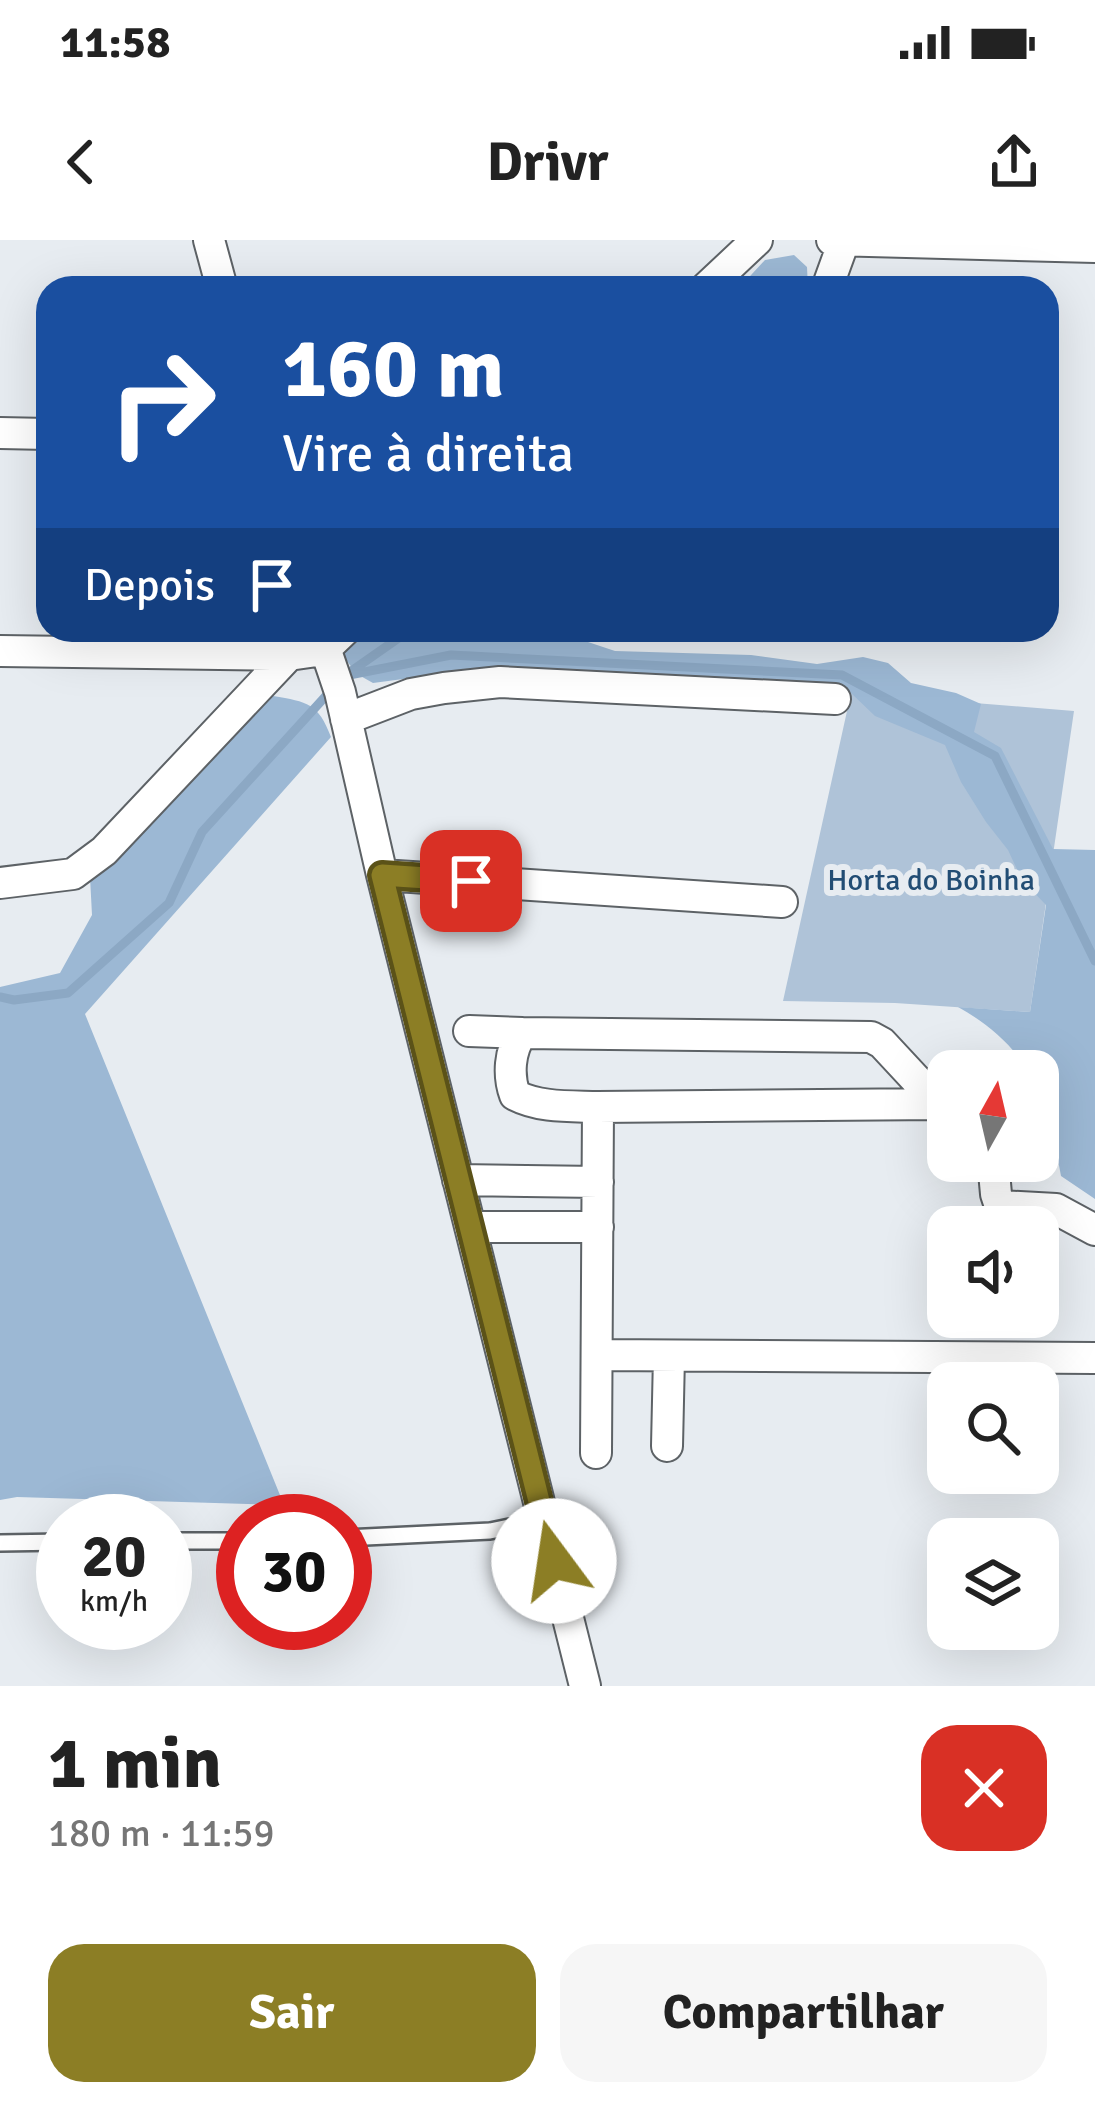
<!DOCTYPE html>
<html lang="pt">
<meta charset="utf-8">
<style>
:root{--surface:#fff;--page:#f6f6f6;--text:#222;--muted:#767676;--accent:#8c7e25}
body{margin:0;font-family:Signika,sans-serif;background:var(--page);color:var(--text);height:100vh;display:flex;flex-direction:column;font-size:45px;white-space:nowrap}
*{box-sizing:border-box;margin:0}
p{font-size:39px;color:var(--muted)}
.icon{flex:none;width:66px;height:66px;fill:none;stroke:currentColor;stroke-width:2;stroke-linecap:round;stroke-linejoin:round}
.map{position:relative;height:1446px;overflow:hidden}
.sheet{display:flex;flex-direction:column;background:var(--surface);flex:1}
.sheet>*{flex:none}
.banner{position:absolute;left:36px;top:36px;width:1023px;height:366px;border-radius:36px;box-shadow:0 12px 48px #0002;background:#1a4fa0;color:#fff;overflow:hidden}
.needle{width:78px;rotate:8deg}
.fabs{position:absolute;left:927px;top:810px;display:grid;gap:24px}
.fabs a{display:grid;place-items:center;width:132px;height:132px;border-radius:24px;background:var(--surface);box-shadow:0 12px 48px #0002;font-size:60px}
.speed{position:absolute;left:36px;top:1254px;display:flex;gap:24px;font-size:60px;font-weight:700;text-align:center}
.speed>*{display:grid;place-content:center;width:156px;height:156px;border-radius:50%;background:var(--surface);box-shadow:0 12px 48px #0002;line-height:1}
.speed small{font-size:30px;font-weight:400}
.speed .limit{border:18px solid #d22;background:#fff;color:#111}
.pin{position:absolute;display:grid;place-items:center;width:102px;height:102px;color:#fff;margin:-51px;border-radius:24px;box-shadow:0 6px 18px #0006}
.me{position:absolute;width:132px;margin:-66px;rotate:346deg;stroke-linejoin:round;filter:drop-shadow(0 0 9px #0008)}
.turn{display:flex;align-items:center;gap:42px;height:252px;padding:0 48px;font-size:54px}
.turn .icon{width:156px;height:156px;stroke-width:2.5}
.turn b{display:block;font-size:84px;line-height:102px}
.then{display:flex;align-items:center;height:114px;padding:0 48px;background:#0003;gap:24px;font-size:45px}
.round{display:grid;place-items:center;flex:none;width:126px;height:126px;border-radius:36px;background:var(--page)}
.overview{display:flex;align-items:center;justify-content:space-between;height:204px;padding:0 48px}
h1{font-size:72px;font-weight:700;line-height:90px}
.action{display:flex;gap:24px;margin-top:auto;padding:24px 48px}
.action a{flex:1;height:138px;border-radius:36px;background:var(--accent);color:#fff;font-size:48px;font-weight:700;line-height:138px;text-align:center}
.action a+a{background:var(--page);color:var(--text)}
.status{display:flex;justify-content:space-between;align-items:center;height:84px;padding:0 60px;background:var(--surface);direction:ltr}
.status svg{height:33px;fill:currentColor}
header{display:flex;justify-content:space-between;align-items:center;height:156px;padding:0 48px;background:var(--surface);font-size:54px;font-weight:700}
.map>svg:first-child{display:block}
</style>
<div class="status"><b>11:58</b><svg viewBox="0 0 49 12"><path d="M0 12V9h3v3zM5 12V6h3v6zM10 12V3h3v9zM15 12V0h3v12zM26 1h20v11H26zM47 4h2v5h-2z"/></svg></div>
<header><svg class="icon" aria-label="back" viewBox="0 0 24 24"><path d="M15 5l-7 7 7 7"/></svg>Drivr<svg class="icon" aria-label="share" viewBox="0 0 24 24"><path d="M12 15V3M7 8l5-5 5 5M5 13v7h14v-7"/></svg></header>
<div class="map">
<svg width="1095" height="1446" viewBox="0 0 1095 1446">
<rect width="100%" height="100%" fill="#e7ecf1"/>
<path fill="#afc3d8" d="M851 453 1074 471 1030 772 895 763 783 761Z"/>
<path fill="#9cb8d4" d="M794 15 807 27 808 48H739L765 20Z
M363 390H561L567 395 615 411 751 415 817 424 863 417 888 423 911 443 956 453 981 464 974 492 1001 508 1053 609 1095 610V959L1061 936 1050 878 1038 854V831H1027C1012 803 985 782 958 767L1030 772 1046 665 1022 640 1008 610 986 582 961 542 945 505 875 476 851 453 788 442 471 430 373 443 357 434 339 411Z
M273 456C308 462 318 463 331 497L85 774 284 1265 17 1257 0 1260V747L60 733 92 675 90 637Z"/>
<g fill="none" stroke-linecap="round" stroke-linejoin="round">
<path stroke="#8ca8c4" stroke-width="9" d="M798 48 799 42
M350 432 410 390
M0 757 14 760 68 753 169 663 202 592 344 436 451 415 842 435 995 516 1095 721"/>
<g stroke="#5d6266" stroke-width="20">
<path id="service" d="M345 1298 490 1291 544 1280
M165 1301H243
M0 1303 63 1302"/>
</g>
<g stroke="#5d6266" stroke-width="34">
<path id="minor" d="M209 0 222 48
M832 0 1095 7
M706 48 757 0
M827 48 844 1
M0 193 48 194
M319 390 340 452 382 635 585 1446
M0 411 289 415
M346 479 411 454 444 448 500 442 835 459
M382 635 782 662
M0 643 73 634 104 611 289 415 324 410 345 390
M469 791 522 793
M598 867 938 864
M993 921 996 954 1000 966 1056 969 1095 990
M458 940 598 942
M470 987H598
M598 1115 1095 1118
M667 1206 669 1116
M596 1213 598 867C570 866 540 868 515 855 508 836 509 811 522 793L871 797 882 803 948 874"/>
</g>
<use href="#service" stroke="#fff" stroke-width="15"/>
<use href="#minor" stroke="#fff" stroke-width="30"/>
</g>
<g fill="none" stroke-linecap="round" stroke-linejoin="round">
<g stroke="#5b5218" stroke-width="30">
<path id="route" d="M471 641 382 635 554 1321"/>
</g>
<use href="#route" stroke="#8c7e25" stroke-width="21"/>
</g>
<g text-anchor="middle" dominant-baseline="central" stroke-width="12" stroke-linejoin="round" paint-order="stroke">
<g font-size="30" fill="#224d74" stroke="#e7ecf1">
<text x="931" y="640">Horta do Boinha</text>
</g>
</g>
</svg>
<div class="fabs">
<a><svg class="needle" viewBox="-14 -14 28 28"><path d="M0-13l5 13h-10z" fill="#e53935"/><path d="M0 13l5-13h-10z" fill="#767676"/></svg></a>
<a><svg class="icon" aria-label="sound" viewBox="0 0 24 24"><path d="M4 9h4l5-4v14l-5-4H4zM17 9q2 3 0 6"/></svg></a>
<a><svg class="icon" aria-label="search" viewBox="0 0 24 24"><circle cx="10" cy="10" r="6"/><path d="M15 15l6 6"/></svg></a>
<a><svg class="icon" aria-label="layers" viewBox="0 0 24 24"><path d="M12 4l9 5-9 5-9-5zM3 14l9 5 9-5"/></svg></a>
</div>
<div class="speed"><div>20<small>km/h</small></div><div class="limit">30</div></div>
<div class="pin" style="left:471px;top:641px;background:#d93025"><svg class="icon" aria-label="arrive" viewBox="0 0 24 24"><path d="M6 21V4h12l-3 4 3 4H6"/></svg></div>
<svg class="me" style="left:554px;top:1321px" viewBox="-20 -20 40 40"><circle r="19" fill="#fff"/><path d="M0-13L10 11 0 6-10 11z" fill="#8c7e25"/></svg>
<div class="banner">
<div class="turn"><svg class="icon" aria-label="right" viewBox="0 0 24 24"><path d="M7 20v-9h11M14 6l5 5-5 5"/></svg><div><b>160 m</b>Vire à direita</div></div>
<div class="then">Depois<svg class="icon" aria-label="arrive" viewBox="0 0 24 24"><path d="M6 21V4h12l-3 4 3 4H6"/></svg></div>
</div>
</div>
<section class="sheet">
<div class="overview"><div><h1>1 min</h1><p>180 m · 11:59</p></div><a class="round" style="background:#d93025;color:#fff"><svg class="icon" aria-label="close" viewBox="0 0 24 24"><path d="M6 6l12 12M18 6L6 18"/></svg></a></div>
<div class="action"><a>Sair</a><a>Compartilhar</a></div>
</section>
